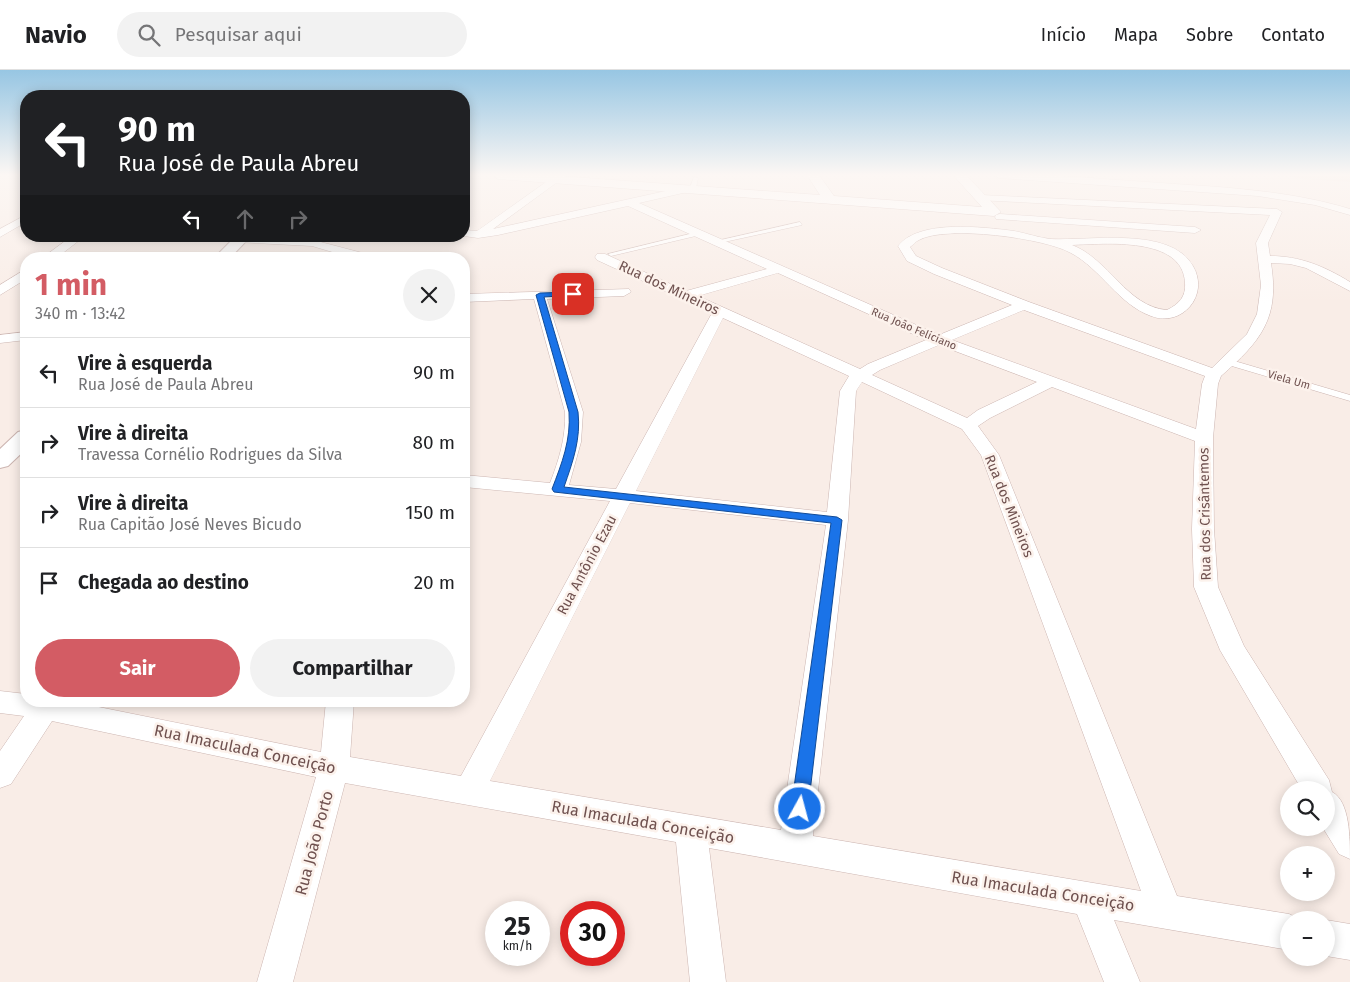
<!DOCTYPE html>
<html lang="pt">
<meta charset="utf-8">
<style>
:root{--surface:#fff;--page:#f2f2f2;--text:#202124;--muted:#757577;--line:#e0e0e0;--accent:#d35c64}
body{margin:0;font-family:"Fira Sans",sans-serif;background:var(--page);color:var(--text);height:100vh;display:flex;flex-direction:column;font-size:19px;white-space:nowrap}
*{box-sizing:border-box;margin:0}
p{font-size:16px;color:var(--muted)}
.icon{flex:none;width:28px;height:28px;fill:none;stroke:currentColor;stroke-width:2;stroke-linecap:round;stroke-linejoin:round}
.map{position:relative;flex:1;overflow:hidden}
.sheet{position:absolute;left:20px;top:182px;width:450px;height:455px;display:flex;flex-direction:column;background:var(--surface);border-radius:20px;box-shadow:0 2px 12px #0003}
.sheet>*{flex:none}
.top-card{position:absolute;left:20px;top:20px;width:450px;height:152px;border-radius:20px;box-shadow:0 2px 12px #0003;background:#202124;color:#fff;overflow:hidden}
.controls{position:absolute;left:1280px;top:711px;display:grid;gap:10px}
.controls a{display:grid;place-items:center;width:55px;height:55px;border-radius:50%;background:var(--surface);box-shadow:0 2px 12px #0003;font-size:25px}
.speed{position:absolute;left:485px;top:831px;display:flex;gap:10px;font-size:25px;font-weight:700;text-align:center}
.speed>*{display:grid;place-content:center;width:65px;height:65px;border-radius:50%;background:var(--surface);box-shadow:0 2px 12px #0003;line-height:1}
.speed small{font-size:12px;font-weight:400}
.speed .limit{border:8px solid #d22;background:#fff;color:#111}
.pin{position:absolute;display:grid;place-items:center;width:42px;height:42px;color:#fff;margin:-21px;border-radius:10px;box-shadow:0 2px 8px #0006}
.me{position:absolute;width:55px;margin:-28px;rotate:7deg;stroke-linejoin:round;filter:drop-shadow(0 0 4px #0008)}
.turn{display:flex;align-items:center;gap:18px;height:105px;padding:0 15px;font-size:22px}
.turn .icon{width:65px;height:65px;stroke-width:2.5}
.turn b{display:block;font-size:35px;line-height:42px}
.lanes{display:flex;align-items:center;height:48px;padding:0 15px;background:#0003;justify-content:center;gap:25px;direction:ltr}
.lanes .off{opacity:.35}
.round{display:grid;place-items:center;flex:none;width:52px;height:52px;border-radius:26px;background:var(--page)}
.overview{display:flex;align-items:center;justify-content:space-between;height:85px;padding:0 15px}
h1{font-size:30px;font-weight:700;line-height:38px;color:var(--accent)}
.primary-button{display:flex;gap:10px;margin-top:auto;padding:10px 15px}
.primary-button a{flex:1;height:58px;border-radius:30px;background:var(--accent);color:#fff;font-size:20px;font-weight:700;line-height:58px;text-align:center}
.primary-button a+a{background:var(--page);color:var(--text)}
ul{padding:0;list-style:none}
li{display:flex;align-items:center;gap:15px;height:70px;padding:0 15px;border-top:1px solid var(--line)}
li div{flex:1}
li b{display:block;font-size:19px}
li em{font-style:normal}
header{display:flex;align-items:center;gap:30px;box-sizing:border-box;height:70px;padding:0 25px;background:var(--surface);border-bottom:1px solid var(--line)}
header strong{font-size:24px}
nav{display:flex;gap:28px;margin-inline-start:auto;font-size:18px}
.search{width:350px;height:45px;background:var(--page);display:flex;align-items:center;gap:12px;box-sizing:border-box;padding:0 18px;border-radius:28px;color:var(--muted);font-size:19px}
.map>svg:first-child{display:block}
</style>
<header>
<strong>Navio</strong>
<div class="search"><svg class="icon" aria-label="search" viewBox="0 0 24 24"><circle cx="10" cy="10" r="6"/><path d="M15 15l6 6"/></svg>Pesquisar aqui</div>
<nav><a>Início</a><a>Mapa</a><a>Sobre</a><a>Contato</a></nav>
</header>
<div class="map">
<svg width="1350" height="912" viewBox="0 0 1350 912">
<rect width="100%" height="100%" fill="#f9ede7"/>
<path fill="#f0ddd6" d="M1283 105H1346L1350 106V112L1303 109Z"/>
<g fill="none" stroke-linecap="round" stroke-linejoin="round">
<g stroke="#ccb5b1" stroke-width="1">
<path id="service" d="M694 107 698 108 696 118 693 120 690 118Z
M800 152 802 155 715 174 712 172Z
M698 162 701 164 700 165 611 186 608 184Z
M1225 290H1231L1350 325V331L1225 294Z"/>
</g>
<g stroke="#ccb5b1" stroke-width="1">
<path id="minor" d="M556 105H567L493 159 693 115 696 116V120L639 133 939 265 1012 235 934 204 907 191 898 176C919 149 983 157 1014 161 1026 163 1039 168 1051 169 1091 171 1170 156 1193 196 1210 225 1182 258 1151 246 1118 234 1101 199 1071 183 1045 168 946 155 919 170 916 171 913 175 910 177L916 186 942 198 1029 232 1212 298 1247 264 1257 244 1261 215 1256 173 1270 145 977 130V126L981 125 1277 139 1282 142 1268 173 1270 186C1300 186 1324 196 1350 212V221L1306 198 1290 194 1271 193C1280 248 1261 271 1221 306L1218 314 1213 368 1214 459 1218 517 1244 576 1329 710 1332 722C1350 731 1350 769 1350 789L1339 784 1323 758H1326V720H1302L1220 580 1194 517 1192 459 1195 371 1052 317 990 348 978 356 999 385 1177 826 1289 844 1301 850H1289V880L1114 850 1140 912H1104L1077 844 709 778 726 912H690L676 772 345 713 293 912H257L316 707 52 651 11 714 0 718V681L24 646 0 643V621L26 624V631H69L321 682 326 631H354L350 687 461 706 610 431 464 417V405L550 413C559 390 566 367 565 342L534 229 464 232V224L629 219 631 222 624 226 547 229 583 342 581 372 569 415 616 419 712 243 597 190 595 187 597 184H605L686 221 767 199 628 136 498 165 478 168 464 166V160L477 161ZM1072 175C1105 174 1183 166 1185 213 1186 227 1179 234 1167 240 1127 237 1108 188 1072 175ZM778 203 926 270 868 294 860 299 698 226ZM1024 240 1205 306 1202 314 1196 359 952 270ZM723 248 849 306 840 321 827 442 636 421ZM939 275 1037 312 978 340 967 348 872 305 880 300ZM862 312 962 359 981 385 1141 821 813 766 848 450 856 321ZM630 433 826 455 781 760 490 711Z
M994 105C1045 103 1096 109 1147 112 1215 117 1284 119 1350 139V145L1315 135 1258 126 999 108Z
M1000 144 1195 157 1201 160 1195 163 996 149 995 147 996 145Z
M26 145V152L0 167V159Z
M72 166H85L55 189H41Z
M240 167 313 170 374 186 376 189H356L312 176 236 172 234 170Z
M26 199V209L0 225V215Z
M26 262V270L0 273V265Z
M1326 850 1350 854V890L1326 886Z"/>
</g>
<g stroke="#ccb5b1" stroke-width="2">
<path id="tertiary" d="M236 166H251L229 189H213Z
M26 360V379L8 396 0 398V379L18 362Z"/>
</g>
<g stroke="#ceb4af" stroke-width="1">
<path id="secondary" d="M492 105H545L820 125 807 105H819L834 126 982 137 953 105H966L1001 142 994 146 498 109Z"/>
</g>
<use href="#service" fill="#fff" fill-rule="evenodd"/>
<use href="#minor" fill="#fff" fill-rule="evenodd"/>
<use href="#tertiary" fill="#fff" fill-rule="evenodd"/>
<use href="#secondary" fill="#fff" fill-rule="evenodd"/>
</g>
<linearGradient id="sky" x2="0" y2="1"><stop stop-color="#97c6e3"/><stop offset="0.45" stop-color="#fcf7f4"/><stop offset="1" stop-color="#fcf7f4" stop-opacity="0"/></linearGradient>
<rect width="1350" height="233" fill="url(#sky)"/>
<path fill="#1a73e8" stroke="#114b97" d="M573 222 577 224 576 225 544 227 578 342C581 369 573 391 564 417L837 447 842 450 808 739 805 745 800 747 794 745 791 739 831 453 554 422 552 419C562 393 571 370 569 342L536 225 540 223Z"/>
<g text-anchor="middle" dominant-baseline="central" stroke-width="5" stroke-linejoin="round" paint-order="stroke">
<g font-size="11" fill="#6f514f" stroke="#fcf2ec">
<text transform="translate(914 259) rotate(23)">Rua João Feliciano</text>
<text transform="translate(1289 310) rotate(16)">Viela Um</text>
</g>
<g font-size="14" fill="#6f514f" stroke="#fcf2ec">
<text transform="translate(669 218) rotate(25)">Rua dos Mineiros</text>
<text transform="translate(1009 436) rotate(68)">Rua dos Mineiros</text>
<text transform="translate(1205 444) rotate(-91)">Rua dos Crisântemos</text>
<text transform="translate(587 495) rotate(-62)">Rua Antônio Ezau</text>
</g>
<g font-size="16" fill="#6f514f" stroke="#fcf2ec">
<text transform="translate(245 679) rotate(12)">Rua Imaculada Conceição</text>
<text transform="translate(643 752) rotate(10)">Rua Imaculada Conceição</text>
<text transform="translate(314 773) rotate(-75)">Rua João Porto</text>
<text transform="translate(1043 821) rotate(9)">Rua Imaculada Conceição</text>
</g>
</g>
</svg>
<div class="controls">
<a><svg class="icon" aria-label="search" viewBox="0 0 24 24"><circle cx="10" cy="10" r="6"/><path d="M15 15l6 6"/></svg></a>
<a>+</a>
<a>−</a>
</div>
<div class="speed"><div>25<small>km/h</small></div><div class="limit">30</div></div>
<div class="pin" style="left:573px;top:224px;background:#d93025"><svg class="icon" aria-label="arrive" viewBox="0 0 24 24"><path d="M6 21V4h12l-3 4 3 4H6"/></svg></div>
<svg class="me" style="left:800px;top:739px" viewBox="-20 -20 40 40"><circle r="17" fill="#1a73e8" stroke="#fff" stroke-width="3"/><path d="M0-11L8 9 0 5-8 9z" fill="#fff"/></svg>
<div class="top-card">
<div class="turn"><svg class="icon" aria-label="left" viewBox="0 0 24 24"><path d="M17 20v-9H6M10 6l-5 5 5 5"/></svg><div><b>90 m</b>Rua José de Paula Abreu</div></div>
<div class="lanes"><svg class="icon" aria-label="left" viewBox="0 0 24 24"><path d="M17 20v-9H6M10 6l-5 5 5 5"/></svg><svg class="icon off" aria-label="ahead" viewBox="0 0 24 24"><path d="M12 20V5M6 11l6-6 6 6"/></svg><svg class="icon off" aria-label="right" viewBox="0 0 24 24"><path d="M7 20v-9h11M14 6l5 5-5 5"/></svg></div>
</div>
<section class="sheet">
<div class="overview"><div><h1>1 min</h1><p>340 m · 13:42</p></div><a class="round"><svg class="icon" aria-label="close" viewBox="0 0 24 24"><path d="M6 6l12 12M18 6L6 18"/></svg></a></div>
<ul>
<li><svg class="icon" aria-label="left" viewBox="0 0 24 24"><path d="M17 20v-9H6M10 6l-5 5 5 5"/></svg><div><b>Vire à esquerda</b><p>Rua José de Paula Abreu</p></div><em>90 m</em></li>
<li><svg class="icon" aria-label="right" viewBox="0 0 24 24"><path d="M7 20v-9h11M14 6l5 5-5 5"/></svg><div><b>Vire à direita</b><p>Travessa Cornélio Rodrigues da Silva</p></div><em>80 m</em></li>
<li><svg class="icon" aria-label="right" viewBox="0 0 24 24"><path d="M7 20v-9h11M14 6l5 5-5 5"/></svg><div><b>Vire à direita</b><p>Rua Capitão José Neves Bicudo</p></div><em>150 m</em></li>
<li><svg class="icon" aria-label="arrive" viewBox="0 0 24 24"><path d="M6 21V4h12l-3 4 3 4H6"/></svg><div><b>Chegada ao destino</b></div><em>20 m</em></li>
</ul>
<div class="primary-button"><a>Sair</a><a>Compartilhar</a></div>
</section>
</div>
